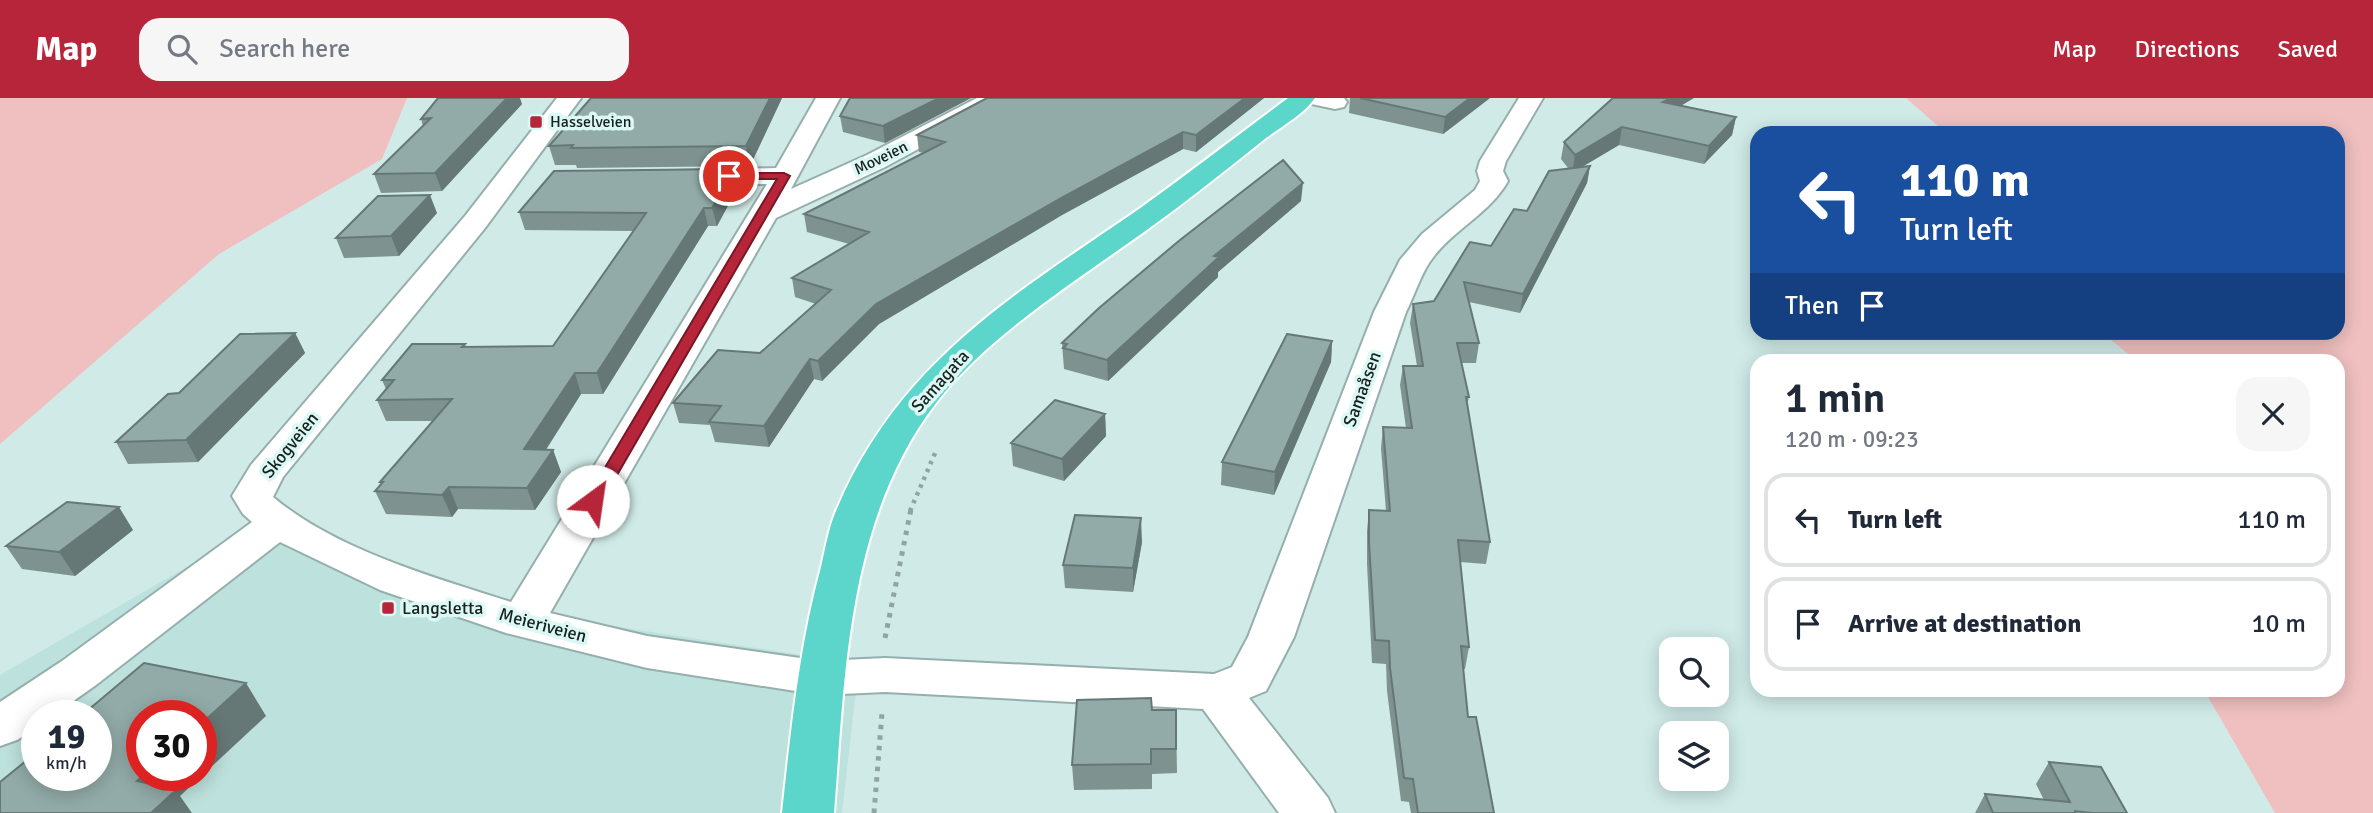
<!DOCTYPE html>
<meta charset="utf-8">
<style>
:root{--surface:#fff;--page:#f6f6f7;--text:#1f2937;--muted:#747a83;--line:#e0e1e3;--accent:#b7253a}
body{margin:0;font-family:Signika,sans-serif;background:var(--page);color:var(--text);height:100vh;display:flex;flex-direction:column;font-size:26px;white-space:nowrap}
*{box-sizing:border-box;margin:0}
p{font-size:23px;color:var(--muted)}
.icon{flex:none;width:38px;height:38px;fill:none;stroke:currentColor;stroke-width:2;stroke-linecap:round;stroke-linejoin:round}
.map{position:relative;flex:1;overflow:hidden}
.panel{position:absolute;left:1750px;top:256px;width:595px;height:343px;display:flex;flex-direction:column;background:var(--surface);border-radius:21px;box-shadow:0 4px 18px #0003}
.panel>*{flex:none}
.hud{position:absolute;left:1750px;top:28px;width:595px;height:214px;border-radius:21px;box-shadow:0 4px 18px #0003;background:#1a4fa0;color:#fff;overflow:hidden}
.fabs{position:absolute;left:1659px;top:539px;display:grid;gap:14px}
.fabs a{display:grid;place-items:center;width:70px;height:70px;border-radius:14px;background:var(--surface);box-shadow:0 4px 18px #0003;font-size:35px}
.speed{position:absolute;left:21px;top:602px;display:flex;gap:14px;font-size:35px;font-weight:700;text-align:center}
.speed>*{display:grid;place-content:center;width:91px;height:91px;border-radius:50%;background:var(--surface);box-shadow:0 4px 18px #0003;line-height:1}
.speed small{font-size:18px;font-weight:400}
.speed .limit{border:10px solid #d22;background:#fff;color:#111}
.pin{position:absolute;display:grid;place-items:center;width:60px;height:60px;color:#fff;margin:-30px;border:4px solid #fff;border-radius:50%;box-shadow:0 2px 7px #0007}
.me{position:absolute;width:77px;margin:-38px;rotate:31deg;stroke-linejoin:round;filter:drop-shadow(0 0 5px #0008)}
.turn{display:flex;align-items:center;gap:24px;height:147px;padding:0 35px;font-size:32px}
.turn .icon{width:91px;height:91px;stroke-width:2.5}
.turn b{display:block;font-size:49px;line-height:60px}
.then{display:flex;align-items:center;height:66px;padding:0 35px;background:#0003;gap:14px;font-size:26px}
.round{display:grid;place-items:center;flex:none;width:74px;height:74px;border-radius:21px;background:var(--page)}
.head{display:flex;align-items:center;justify-content:space-between;height:119px;padding:0 35px}
h1{font-size:42px;font-weight:600;line-height:52px}
ul{padding:0;list-style:none}
li{display:flex;align-items:center;gap:21px;height:94px;margin:0 14px 10px;padding:0 21px;border:4px solid var(--line);border-radius:21px}
li div{flex:1}
li b{display:block;font-size:26px}
li em{font-style:normal}
header{display:flex;align-items:center;gap:42px;box-sizing:border-box;height:98px;padding:0 35px;background:var(--accent);color:#fff}
header strong{font-size:33px}
nav{display:flex;gap:38px;margin-inline-start:auto;font-size:24px}
.search{width:490px;height:63px;background:var(--page);display:flex;align-items:center;gap:18px;box-sizing:border-box;padding:0 24px;border-radius:21px;color:var(--muted);font-size:26px}
.map>svg:first-child{display:block}
</style>
<header>
<strong>Map</strong>
<div class="search"><svg class="icon" aria-label="search" viewBox="0 0 24 24"><circle cx="10" cy="10" r="6"/><path d="M15 15l6 6"/></svg>Search here</div>
<nav><a>Map</a><a>Directions</a><a>Saved</a></nav>
</header>
<div class="map">
<svg width="2373" height="715" viewBox="0 0 2373 715">
<rect width="100%" height="100%" fill="#cfeae7"/>
<path fill="#bde1dc" fill-rule="evenodd" d="M256 429 554 519 859 566 842 715H0V577ZM37 618H96V677H37ZM142 618H201V677H142Z"/>
<path fill="#efc0bf" d="M0 0H407L382 61 219 156 0 346Z
M1906 0H2373V715H2275L2204 592H2338V262H2135L2103 235 2338 234V35H1946Z"/>
<g fill="none" stroke-linecap="round" stroke-linejoin="round">
<g stroke="#95afac" stroke-width="4">
<path id="minor" d="M557 0H581L485 130 283 379 273 399C336 452 433 479 511 504L767 86 686 87 676 85 672 79 676 73 776 70 816 0H840L791 91 867 57 977 0H1007L1003 5 885 69 776 120 550 515 647 538 821 563 885 560 1214 576 1232 569 1248 539 1374 214 1400 162 1422 136 1475 92 1480 83 1477 73 1480 63 1519 0H1543L1506 63 1503 73 1508 83C1489 117 1451 132 1429 165 1420 179 1414 198 1406 214L1294 539 1266 593 1249 600 1328 700 1335 715H1279L1203 611 885 594 821 597 647 570 506 535 380 492 280 444 96 587 52 618H37V629L17 642 0 648V604L62 563 252 424 243 416 232 398 251 367 465 118Z
M1303 0H1344L1347 4 1344 9 1335 11 1307 5Z"/>
</g>
<g stroke="#fff" stroke-width="4">
<path id="highway" d="M1288 0H1315C1304 16 1282 28 1266 40 1226 72 1186 104 1144 134 1077 182 986 239 936 305 847 421 845 575 834 715H782C791 632 799 550 821 469 825 452 828 434 834 418 895 267 1011 199 1139 111 1189 75 1238 37 1288 0Z"/>
</g>
<path stroke="#90a5a3" stroke-width="4.5" stroke-dasharray="3.5 5" stroke-linecap="butt" d="M910 413 936 353"/>
<path stroke="#90a5a3" stroke-width="5" stroke-dasharray="4.5 6" stroke-linecap="butt" d="M885 540 911 411
M874 715 882 615"/>
<use href="#minor" fill="#fff" fill-rule="evenodd"/>
<use href="#highway" fill="#5cd6cb" fill-rule="evenodd"/>
</g>
<path fill="#7e9390" d="M782 0 750 68 577 70 576 67H555L549 48Z
M971 0 885 45 843 34 840 18Z
M987 0H1264L1196 54 1183 51 1062 117 879 226 822 283 814 281 769 349 715 344 710 327 679 325 673 305 760 255 816 206 795 199 792 180 849 146 807 134 804 116 924 55 919 54 917 37Z
M1350 0H1490L1443 36 1349 15Z
M522 6 442 93 381 95 374 76 423 28 421 21Z
M1681 8 1736 19 1732 37 1704 66 1619 47 1583 68H1590L1587 85 1520 215 1469 204 1479 245 1476 265H1461L1469 299 1467 307 1490 444 1486 466 1460 464 1469 549 1465 571H1463L1468 619 1494 715H1411L1409 704 1401 703 1387 593 1386 566 1372 565 1367 466V433L1369 412 1386 413 1381 350 1383 329 1406 330 1400 287 1403 268H1417L1410 225 1413 206 1434 203 1527 113 1568 70 1561 61 1564 44Z
M735 71 738 89 717 128H708L603 296H581L546 352H553L561 374 535 412 458 411 452 419 386 416 375 393 381 387 380 384 433 323H386L377 302 386 291 382 282 465 246 466 249 553 248 633 133 525 132 519 114Z
M1301 103 1218 174V179L1108 283 1064 271 1062 245Z
M437 115 399 158 344 160 336 140Z
M295 235 305 255 198 364 128 366 116 344 179 295Z
M1332 243 1331 264 1274 397 1221 387 1222 364Z
M1105 316 1106 338 1064 383 1013 368 1011 345Z
M133 432 75 478 22 471 6 448Z
M1142 444 1133 494 1065 490 1063 467Z
M1152 612H1176L1177 675 1152 676V691L1074 692 1072 667Z
M2049 664 2127 715H1975L1985 696 2044 702 2036 686Z"/>
<path fill="#667876" d="M507 0H520L522 6 442 93 435 75Z
M770 0H782L750 68 746 48Z
M939 0H971L885 45 883 28Z
M1245 0H1264L1196 54V37Z
M1470 0H1490L1443 36 1445 19Z
M1671 0H1694L1659 21 1663 4Z
M1736 19 1732 37 1704 66 1709 48Z
M1622 29 1619 47 1572 75 1575 57Z
M1183 34V51L1062 117 879 226 822 283 818 263 876 206 1061 100Z
M1590 68 1587 85 1520 215 1523 196Z
M735 71 738 89 717 128 712 110Z
M1303 85 1301 103 1218 174V179L1108 283 1107 262 1214 158Z
M430 97 437 115 399 158 391 138Z
M704 110 708 128 603 296 597 275Z
M295 235 305 255 198 364 186 342Z
M1332 243 1331 264 1274 397 1275 374Z
M810 261 814 281 769 349 764 328Z
M575 275 581 296 532 373 524 351Z
M1105 316 1106 338 1064 383 1062 361Z
M553 352 561 374 535 412 527 390Z
M449 389 458 411 452 419 442 397Z
M119 409 133 432 75 478 59 454Z
M1141 420 1142 444 1133 494V470Z
M246 585 266 618 180 698 192 715H151L137 683 144 677H201V626Z"/>
<path fill="#92aba8" stroke="#667876" stroke-width="2" d="M438 0H507L435 75 374 76 431 20 421 21Z
M591 0H770L746 48 571 50 573 47 549 48Z
M850 0H939L883 28 840 18Z
M987 0H1245L1196 37 1183 34 1061 100 876 206 818 263 810 261 764 328 709 324 721 308 673 305 718 252 760 255 831 192 792 180 869 134 804 116 945 44 917 37Z
M1360 0H1470L1445 19Z
M1613 0H1671L1663 4 1736 19 1709 48 1622 29 1575 57 1564 44Z
M1283 62 1303 85 1214 158 1219 159 1107 262 1063 250 1067 246 1062 245 1099 210 1180 142Z
M1590 68 1523 196 1464 184 1479 245H1457L1469 299H1466L1490 444 1458 442 1469 549 1461 548 1468 619H1476L1494 715H1418L1413 681 1404 680 1390 570 1389 543 1375 542 1369 445V412L1390 413 1383 329 1412 330 1403 268H1423L1413 206 1434 203 1470 144 1491 148 1514 111 1527 113 1549 73Z
M735 71 712 110H704L597 275H575L524 351 553 352 527 390 449 389 442 397 375 393 383 384H380L452 301 377 302 394 282H382L412 246H465L462 249 553 248 646 115 519 114 554 73Z
M430 97 391 138 336 140 378 98Z
M295 235 186 342 116 344 168 296 179 295 240 236Z
M1287 236 1332 243 1275 374 1222 364Z
M1055 302 1105 316 1062 361 1011 345Z
M67 404 119 409 59 454 6 448Z
M1075 417 1141 420 1133 470 1063 467Z
M144 565 246 585 201 626V618H142V677H144L137 683 176 692 151 715H0V684L37 654V677H96V618H81Z
M1151 600 1152 612H1176V651H1151V666L1072 667 1077 602Z
M2049 664 2101 669 2127 715H2092L2075 713V715H1993L1985 696 2070 704Z"/>
<path fill="#b7253a" stroke="#771826" stroke-width="2" d="M729 75H784L790 78 602 403 593 409 587 407 585 403 777 81H725L724 78Z"/>
<g fill="#b7253a" stroke="#dcf8f4" stroke-width="2.5">
<rect x="529" y="17" width="14" height="14" rx="3.5"/>
<rect x="381" y="503" width="14" height="14" rx="3.5"/>
</g>
<g text-anchor="middle" dominant-baseline="central" stroke-width="7" stroke-linejoin="round" paint-order="stroke">
<g font-size="16" fill="#172120" stroke="#dcf8f4" text-anchor="start">
<text x="550" y="24">Hasselveien</text>
</g>
<g font-size="16" fill="#172120" stroke="#dcf8f4">
<text transform="translate(881 60) rotate(-26)">Moveien</text>
</g>
<g font-size="18" fill="#172120" stroke="#dcf8f4">
<text transform="translate(940 283) rotate(-48)">Samagata</text>
<text transform="translate(1362 291) rotate(-70)">Samaåsen</text>
<text transform="translate(290 347) rotate(-51)">Skogveien</text>
<text transform="translate(543 527) rotate(15)">Meieriveien</text>
</g>
<g font-size="18" fill="#172120" stroke="#dcf8f4" text-anchor="start">
<text x="402" y="510">Langsletta</text>
</g>
</g>
</svg>
<div class="fabs">
<a><svg class="icon" aria-label="search" viewBox="0 0 24 24"><circle cx="10" cy="10" r="6"/><path d="M15 15l6 6"/></svg></a>
<a><svg class="icon" aria-label="layers" viewBox="0 0 24 24"><path d="M12 4l9 5-9 5-9-5zM3 14l9 5 9-5"/></svg></a>
</div>
<div class="speed"><div>19<small>km/h</small></div><div class="limit">30</div></div>
<div class="pin" style="left:729px;top:78px;background:#d93025"><svg class="icon" aria-label="arrive" viewBox="0 0 24 24"><path d="M6 21V4h12l-3 4 3 4H6"/></svg></div>
<svg class="me" style="left:593px;top:403px" viewBox="-20 -20 40 40"><circle r="19" fill="#fff"/><path d="M0-13L10 11 0 6-10 11z" fill="#b7253a"/></svg>
<div class="hud">
<div class="turn"><svg class="icon" aria-label="left" viewBox="0 0 24 24"><path d="M17 20v-9H6M10 6l-5 5 5 5"/></svg><div><b>110 m</b>Turn left</div></div>
<div class="then">Then<svg class="icon" aria-label="arrive" viewBox="0 0 24 24"><path d="M6 21V4h12l-3 4 3 4H6"/></svg></div>
</div>
<section class="panel">
<div class="head"><div><h1>1 min</h1><p>120 m · 09:23</p></div><a class="round"><svg class="icon" aria-label="close" viewBox="0 0 24 24"><path d="M6 6l12 12M18 6L6 18"/></svg></a></div>
<ul>
<li><svg class="icon" aria-label="left" viewBox="0 0 24 24"><path d="M17 20v-9H6M10 6l-5 5 5 5"/></svg><div><b>Turn left</b></div><em>110 m</em></li>
<li><svg class="icon" aria-label="arrive" viewBox="0 0 24 24"><path d="M6 21V4h12l-3 4 3 4H6"/></svg><div><b>Arrive at destination</b></div><em>10 m</em></li>
</ul>
</section>
</div>
